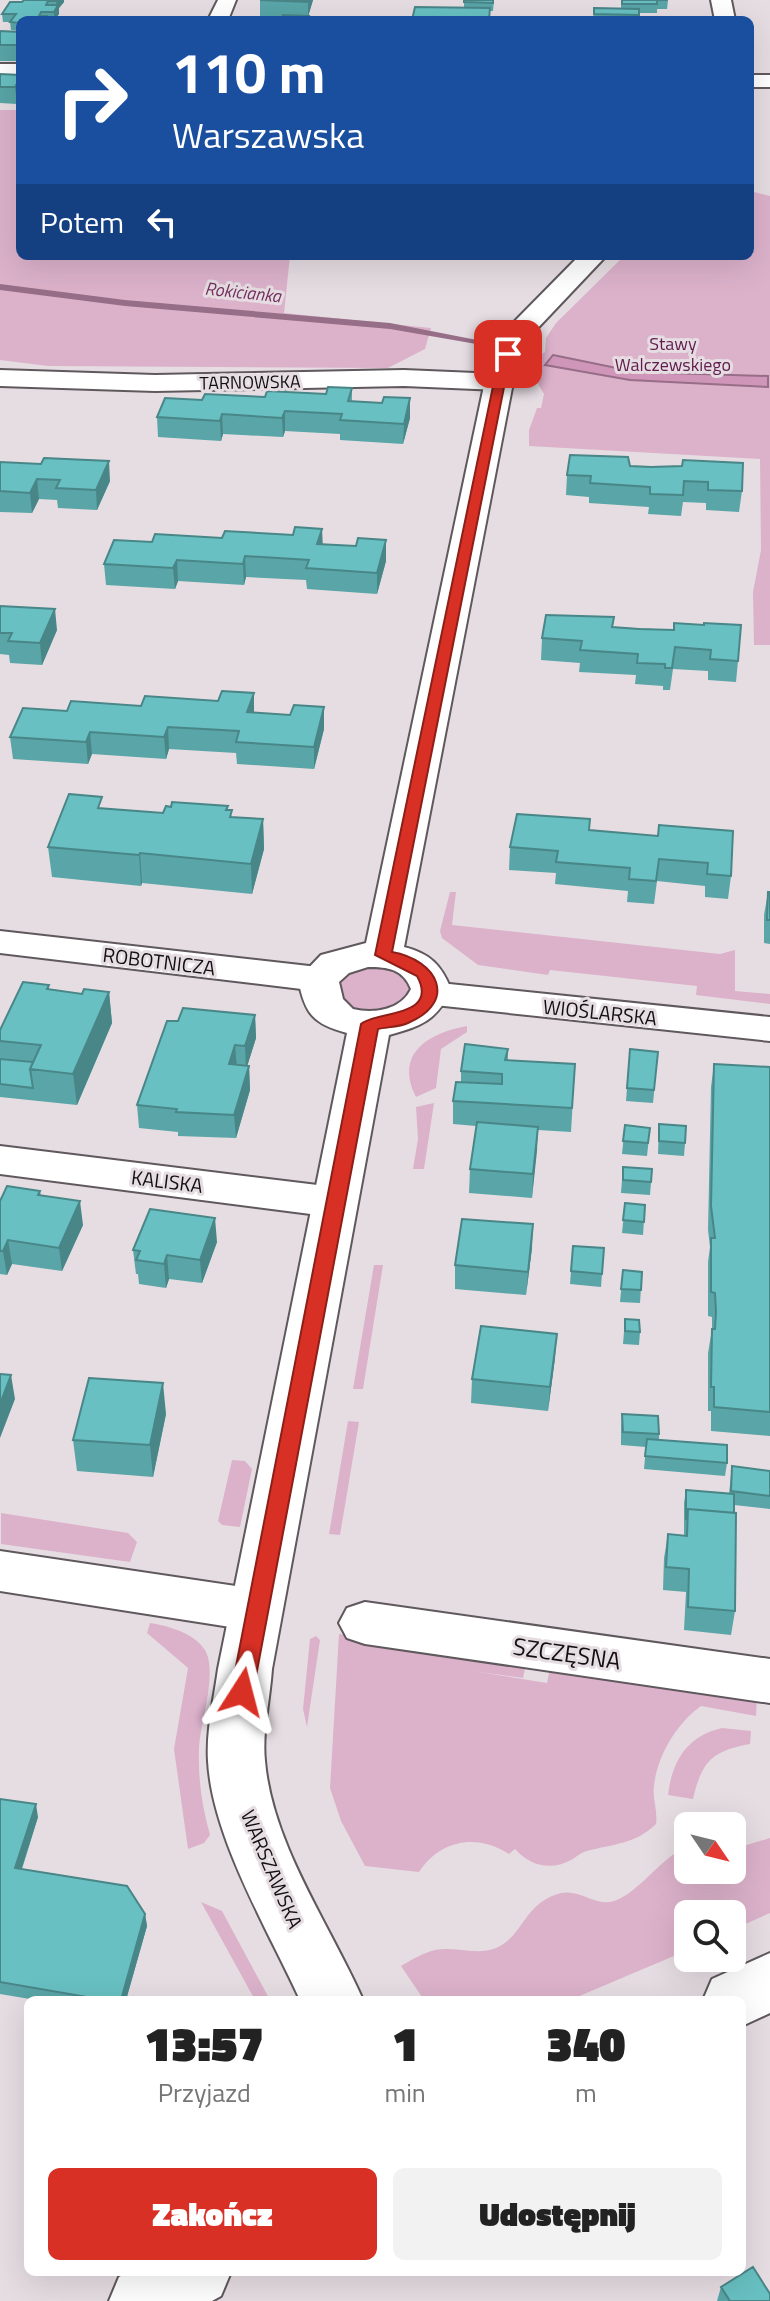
<!DOCTYPE html>
<html lang="pl">
<meta charset="utf-8">
<style>
:root{--surface:#fff;--page:#f2f2f2;--text:#222;--muted:#767676;--accent:#d93025}
body{margin:0;font-family:"Titillium Web",sans-serif;background:var(--page);color:var(--text);height:100vh;display:flex;flex-direction:column;font-size:30px;white-space:nowrap}
*{box-sizing:border-box;margin:0}
p{font-size:26px;color:var(--muted)}
.icon{flex:none;width:44px;height:44px;fill:none;stroke:currentColor;stroke-width:2;stroke-linecap:round;stroke-linejoin:round}
.map{position:relative;flex:1;overflow:hidden}
.details{position:absolute;left:24px;top:1996px;width:722px;height:280px;display:flex;flex-direction:column;background:var(--surface);border-radius:12px;box-shadow:0 8px 32px #0002}
.details>*{flex:none}
.banner{position:absolute;left:16px;top:16px;width:738px;height:244px;border-radius:12px;box-shadow:0 8px 32px #0002;background:#1a4fa0;color:#fff;overflow:hidden}
.needle{width:52px;rotate:125deg}
.tools{position:absolute;left:674px;top:1812px;display:grid;gap:16px}
.tools a{display:grid;place-items:center;width:72px;height:72px;border-radius:12px;background:var(--surface);box-shadow:0 8px 32px #0002;font-size:40px}
.pin{position:absolute;display:grid;place-items:center;width:68px;height:68px;color:#fff;margin:-34px;border-radius:16px;box-shadow:0 4px 12px #0006}
.me{position:absolute;width:88px;margin:-44px;rotate:9deg;stroke-linejoin:round;filter:drop-shadow(0 0 6px #0008)}
.turn{display:flex;align-items:center;gap:28px;height:168px;padding:0 24px;font-size:36px}
.turn .icon{width:104px;height:104px;stroke-width:2.5}
.turn b{display:block;font-size:56px;line-height:68px}
.then{display:flex;align-items:center;height:76px;padding:0 24px;background:#0003;gap:16px;font-size:30px}
.eta{display:flex;justify-content:space-evenly;align-items:center;height:136px;text-align:center}
.eta b{font-size:48px;font-weight:800;line-height:56px}
.button{display:flex;gap:16px;margin-top:auto;padding:16px 24px}
.button a{flex:1;height:92px;border-radius:12px;background:var(--accent);color:#fff;font-size:32px;font-weight:800;line-height:92px;text-align:center}
.button a+a{background:var(--page);color:var(--text)}
.map>svg:first-child{display:block}
</style>
<div class="map">
<svg width="770" height="2301" viewBox="0 0 770 2301">
<rect width="100%" height="100%" fill="#e6dde2"/>
<path fill="#dcb2cb" d="M0 110H20V256H290L284 313 431 328 425 349 388 368 48 366 0 360Z
M750 191 770 196V645H754L753 592 761 550 760 459 529 446V430L537 408H541L544 394 535 379 537 358 545 352 546 338 556 323 624 256H750Z
M450 892H456L452 925 720 954 735 950V991L770 994V1004L696 995 697 986 550 970 548 975 478 965 442 938 440 931Z
M372 967C470 977 345 1050 339 985 348 972 357 969 372 967Z
M467 1026V1032L441 1049 436 1088 416 1097C394 1054 428 1033 467 1026Z
M434 1103 424 1169H413L418 1139 416 1107Z
M374 1265H383L363 1389H353Z
M348 1421 359 1422 340 1535 329 1534Z
M232 1460 245 1461 252 1469 240 1527 222 1525 218 1521Z
M1 1513 128 1533 137 1542 130 1562 1 1544Z
M150 1623C169 1626 194 1633 205 1650 218 1672 200 1723 199 1749 198 1780 202 1806 210 1835L204 1843 188 1849 174 1749 188 1668 147 1633Z
M339 1634 527 1659 523 1678 473 1671 547 1683 550 1669 757 1697 756 1716 701 1706C677 1723 657 1756 654 1786 652 1799 658 1810 656 1824 636 1844 613 1844 587 1851 581 1852 577 1857 571 1860 551 1871 530 1866 515 1849L509 1854C477 1833 440 1840 419 1872L365 1866 341 1821 330 1788Z
M316 1636 320 1640 307 1727 303 1709 310 1639Z
M722 1728 751 1731 750 1744C712 1751 702 1761 693 1799L668 1795C672 1761 687 1736 722 1728Z
M770 1838V1913L732 1930V1914H688V1950L570 2000H424L401 1966C411 1960 423 1953 435 1950 455 1946 476 1956 496 1948 524 1936 523 1903 561 1893 580 1889 597 1907 614 1901 639 1893 660 1858 688 1846V1870H732V1846L740 1847Z
M201 1902 222 1911 270 2000H255Z"/>
<path fill="#d096ba" stroke="#976e87" stroke-width="2" d="M553 355 636 372 768 376V387L630 380 545 365Z"/>
<g fill="none" stroke-linecap="round" stroke-linejoin="round">
<path fill="#976e87" fill-rule="evenodd" d="M0 284 125 300 390 323 487 342 482 345 390 329 125 306 0 290Z"/>
<g stroke="#5f585c" stroke-width="4">
<path id="minor" d="M218 0H236L228 20H208Z
M0 64H20V76H0Z
M750 75H770V87H750Z
M0 370 155 375 404 370 499 374 508 376 512 382 508 388 499 390 404 386 155 391 0 386Z
M0 931 318 967 332 971 337 979 332 987 318 991 0 953Z
M430 982 770 1017V1041L416 1003 411 994 416 985Z
M0 1146 334 1187 349 1192 356 1202 349 1212 334 1217 0 1174Z
M0 1551 256 1589 274 1595 282 1610 274 1625 256 1631 0 1591Z
M365 1602 770 1659V1703L365 1644 347 1638 339 1623 347 1608Z"/>
</g>
<g stroke="#5f585c" stroke-width="4">
<path id="tertiary" d="M711 0H731L735 20H715Z
M579 256H606L534 332 516 367 404 947C431 954 441 965 451 989 437 1021 421 1026 389 1035L272 1669C270 1699 262 1732 265 1761 272 1844 330 1925 363 2000H300C268 1930 212 1837 208 1761 206 1731 214 1698 218 1669L347 1033C313 1024 305 1014 298 979L321 955 366 943 488 367 514 322ZM368 967C388 967 403 969 411 989 401 1010 374 1014 353 1009L343 999 339 982 349 973Z
M770 1953V2013L742 2026V2000H703L712 1979Z
M128 2272H231L221 2296 212 2301H109L119 2277Z"/>
</g>
<use href="#minor" fill="#fff" fill-rule="evenodd"/>
<use href="#tertiary" fill="#fff" fill-rule="evenodd"/>
</g>
<path fill="#59a5a7" d="M24 0H64V2L59 8V14L55 20H20V31L11 30 10 22H3L2 14 22 2Z
M260 0H313L308 16 282 17 260 16Z
M464 0H494L493 11H490V20H412L464 8Z
M621 0H668L667 9H657V13H639V20H593L594 8 621 9Z
M0 31 20 32V61H0Z
M0 74 20 75V98L17 104 0 103Z
M352 388V401L382 403 410 398V418L403 444 340 440V434L285 431 283 437 223 434 221 441 158 437 157 417 202 400 326 394Z
M0 462 110 481 97 510 58 508 57 500 39 499 32 513 0 512Z
M630 466 651 467 742 491 739 512 706 510V503L683 502 681 516 648 514 649 507 589 503V497L566 495 567 475Z
M152 542 322 544 386 561 377 594 307 589 306 580 246 577 244 585 178 581 175 589 106 585 104 564Z
M0 606 57 630 42 665 10 663 9 655 0 654Z
M614 617 613 627 674 630 738 661 736 682 708 680V671L673 669 670 690H663V686L635 684 636 675 579 672 580 663 541 660 542 638Z
M254 693V713L324 729 314 769 237 764 236 753 169 749 166 759 92 754 88 764 13 759 10 737 67 711 218 701Z
M228 806V810L232 817 263 819 264 849 252 894 142 883 141 886 52 877 48 847 103 809 163 813Z
M590 819V831L658 836 731 876 728 899 705 897V886L657 881 654 904 627 902 628 891 555 884 556 873 509 870 510 847Z
M768 892H770V944L764 943V915Z
M49 985V990L82 994 109 992 112 1023 77 1105 0 1097V1030Z
M255 1015 256 1038 247 1066H249L250 1090 236 1138 178 1136V1132L139 1128 137 1105 178 1021Z
M508 1049V1060L575 1064 571 1132 538 1130 532 1198 469 1193 470 1169 476 1126 453 1124V1101L461 1082V1071Z
M630 1049 658 1052 653 1103 626 1101Z
M714 1064 770 1067V1436L711 1431V1411H708V1353L712 1329V1317L708 1316V1262L710 1247 708 1230 711 1087Z
M659 1124 685 1143 684 1156 658 1154Z
M625 1125 650 1128 647 1156 622 1154Z
M623 1167 651 1182 650 1195 621 1193Z
M40 1191 41 1196 83 1225 62 1271 12 1264 7 1275 0 1274V1201Z
M625 1203 645 1205 643 1235 622 1233Z
M217 1242 202 1283 169 1279 166 1288 139 1284 138 1274H136L133 1250Z
M573 1246 604 1248 601 1287 570 1284Z
M532 1248 526 1295 455 1289V1265Z
M623 1270 642 1272 640 1303 620 1302Z
M625 1319 640 1332 639 1345 623 1344Z
M555 1358 548 1411 471 1403 472 1379Z
M166 1414 153 1477 77 1471 73 1440Z
M622 1414 659 1434V1440L727 1463 725 1476 644 1469 646 1447 621 1445V1427Z
M732 1466 770 1471V1509L734 1505 735 1611 731 1635 684 1630 686 1592 663 1590 664 1558 668 1534 684 1536V1503L686 1490 729 1494Z
M0 1799 38 1817 22 1869 145 1914 147 1926 126 2000H36L0 1994Z
M721 2287 770 2301H717Z"/>
<path fill="#498688" d="M57 0H64V2L59 8V14L54 20V12L57 8 56 1Z
M308 0H313L308 17Z
M20 78V98L17 104 15 87Z
M410 398V418L403 444 404 424Z
M285 411V431L283 437 282 418Z
M222 414 223 434 221 441 220 421Z
M109 461 110 481 97 510 96 490Z
M37 479 39 499 32 513 30 493Z
M322 529 323 549 317 544Z
M386 540V561L377 594V573Z
M245 556 246 577 244 585 243 564Z
M177 560 178 581 175 589 173 568Z
M55 609 57 630 42 665 40 643Z
M254 693V714L247 712Z
M324 707V729L314 769V747Z
M168 727 169 749 166 759 164 737Z
M90 732 92 754 88 764 86 742Z
M263 819 264 849 252 894 251 864Z
M140 853 142 883 141 886 139 855Z
M109 992 112 1023 77 1105 73 1074Z
M255 1015 256 1038 246 1070 245 1046Z
M235 1045 237 1069 229 1064Z
M249 1066 250 1090 236 1138 234 1115Z
M538 1127 537 1151 532 1198 533 1174Z
M80 1201 83 1225 62 1271 59 1248Z
M215 1218 217 1242 202 1283 200 1260Z
M533 1224 532 1248 526 1295 528 1272Z
M8 1240 12 1264 7 1275 3 1251Z
M167 1255 169 1279 166 1288 164 1264Z
M557 1334 555 1358 548 1411 550 1387Z
M11 1375 15 1399 0 1438V1404Z
M163 1383 166 1414 153 1477 150 1445Z
M36 1804 38 1817 18 1880 15 1868Z
M145 1914 147 1926 126 2000H121Z"/>
<path fill="#68c0c2" stroke="#498688" stroke-width="2" d="M24 0H57L56 1H48L46 5H58L54 12H41L39 16H47L46 20H20V23L10 22 16 14H2L10 2H22Z
M260 0H308V2Z
M464 0H493V3L464 2Z
M622 0H668H657V4H622Z
M415 7 490 8 489 19 476 18V20H412Z
M594 8 639 9V15L594 14Z
M283 15 309 16 308 20H281Z
M569 18 588 19 589 20H569Z
M0 31 20 32V45H0Z
M0 74 20 75V78L15 87H0Z
M328 387 352 388 348 401 382 403 384 397 410 398 404 424 340 420 342 414 285 411 282 418 222 414 220 421 157 417 165 398 202 400 205 394 265 397 267 391 326 394Z
M570 455 628 457 630 466 651 467 682 466 683 460 743 463 742 491 708 490V482L684 481 683 495 650 494V487L590 483 591 476 567 475Z
M44 458 109 461 96 490 56 488 60 480 37 479 30 493 0 491V462L41 464Z
M295 527 322 529 317 544 356 546 358 538 386 540 377 573 306 568 309 560 245 556 243 564 177 560 173 568 104 564 114 540 152 542 155 534 222 538 225 531 293 535Z
M0 606 55 609 40 643 8 641 12 633H0Z
M546 615 614 617 612 627 639 629 674 630V623L704 625V623L741 625 738 661 710 659 711 650 675 647 672 668H665V664L637 663 638 654 580 650 582 641 542 638Z
M222 691 254 693 247 712 290 715 294 705 324 707 314 747 236 742 239 731 168 727 164 737 90 732 86 742 10 737 23 708 67 711 71 701 141 706 145 696 218 701Z
M69 794 102 797 98 808 163 813 166 806 171 807 172 802 228 806 226 810H232L230 817 263 819 251 864 140 853 139 855 48 847Z
M517 814 590 819 589 830 658 836 659 825 733 831 731 876 707 874 708 863 659 859 656 881 629 879 630 868 556 862 558 851 510 847Z
M768 892H770V920H767Z
M23 982 49 985 47 989 82 994 84 989 109 992 73 1074 30 1069 41 1045 0 1041V1030Z
M183 1008 255 1015 245 1046 235 1045 229 1064 249 1066 234 1115 176 1112 177 1109 137 1105 167 1021H178Z
M465 1044 508 1049 505 1060 575 1064 572 1108 453 1101 456 1082 502 1084V1074L461 1071Z
M630 1049 658 1052 654 1090 627 1088Z
M0 1059 33 1062 30 1069 33 1088 0 1084Z
M714 1064 770 1067V1412L714 1407V1387H711L712 1329H715L716 1312 715 1293 711 1292V1238H715L711 1206Z
M477 1122 538 1127 533 1174 470 1169Z
M659 1124 686 1126 685 1143 659 1141Z
M625 1125 650 1128 648 1143 623 1141Z
M623 1167 652 1169 651 1182 623 1180Z
M7 1186 40 1191 38 1195 80 1201 59 1248 8 1240 3 1251H0V1201Z
M625 1203 645 1205 644 1222 623 1220Z
M150 1209 215 1218 200 1260 167 1255 164 1264 136 1260 140 1251 133 1250Z
M462 1219 533 1224 528 1272 455 1265Z
M573 1246 604 1248 602 1274 571 1271Z
M623 1270 642 1272 641 1290 621 1289Z
M625 1319 639 1320 640 1332 625 1331Z
M481 1326 557 1334 550 1387 472 1379Z
M0 1374 11 1375 0 1404Z
M89 1378 163 1383 150 1445 73 1440Z
M622 1414 658 1416 659 1434 623 1432Z
M647 1439 727 1445V1463L645 1456Z
M732 1466 770 1471V1496L731 1491Z
M686 1490 734 1494V1513L688 1509 686 1520Z
M688 1509 736 1513 735 1611 688 1607 689 1569 666 1567 668 1534 687 1536Z
M0 1799 36 1804 15 1868 127 1886 145 1914 121 2000H104L0 1982Z
M753 2267 770 2294V2301H730L721 2287Z"/>
<path fill="#d93025" stroke="#8d1f18" stroke-width="2" d="M504 351 513 354 508 367 392 952C437 960 459 1001 408 1023 400 1027 387 1027 378 1029L253 1692 250 1699 242 1702 234 1699 231 1692 361 1024C375 1011 440 1018 417 976L375 955 497 367Z"/>
<g text-anchor="middle" dominant-baseline="central" stroke-width="6" stroke-linejoin="round" paint-order="stroke">
<g font-size="18" font-style="italic" fill="#752f5f" stroke="#e6dde2">
<text transform="translate(243 292) rotate(6)">Rokicianka</text>
</g>
<g font-size="18" fill="#611c4d" stroke="#e6dde2">
<text x="673" y="343">Stawy<tspan x="673" dy="21">Walczewskiego</tspan></text>
</g>
<g font-size="18" fill="#120f11" stroke="#e6dde2">
<text transform="translate(250 382) rotate(-1)">TARNOWSKA</text>
</g>
<g font-size="20" fill="#120f11" stroke="#e6dde2">
<text transform="translate(159 961) rotate(7)">ROBOTNICZA</text>
<text transform="translate(600 1012) rotate(6)">WIOŚLARSKA</text>
<text transform="translate(167 1181) rotate(7)">KALISKA</text>
<text transform="translate(272 1869) rotate(67)">WARSZAWSKA</text>
</g>
<g font-size="24" fill="#120f11" stroke="#e6dde2">
<text transform="translate(567 1653) rotate(8)">SZCZĘSNA</text>
</g>
</g>
</svg>
<div class="tools">
<a><svg class="needle" viewBox="-14 -14 28 28"><path d="M0-13l5 13h-10z" fill="#e53935"/><path d="M0 13l5-13h-10z" fill="#767676"/></svg></a>
<a><svg class="icon" aria-label="search" viewBox="0 0 24 24"><circle cx="10" cy="10" r="6"/><path d="M15 15l6 6"/></svg></a>
</div>
<div class="pin" style="left:508px;top:354px;background:#d93025"><svg class="icon" aria-label="arrive" viewBox="0 0 24 24"><path d="M6 21V4h12l-3 4 3 4H6"/></svg></div>
<svg class="me" style="left:242px;top:1692px" viewBox="-20 -20 40 40"><path d="M0-17L14 15 0 8-14 15z" fill="#d93025" stroke="#fff" stroke-width="4"/></svg>
<div class="banner">
<div class="turn"><svg class="icon" aria-label="right" viewBox="0 0 24 24"><path d="M7 20v-9h11M14 6l5 5-5 5"/></svg><div><b>110 m</b>Warszawska</div></div>
<div class="then">Potem<svg class="icon" aria-label="left" viewBox="0 0 24 24"><path d="M17 20v-9H6M10 6l-5 5 5 5"/></svg></div>
</div>
<section class="details">
<div class="eta">
<div><b>13:57</b><p>Przyjazd</p></div>
<div><b>1</b><p>min</p></div>
<div><b>340</b><p>m</p></div>
</div>
<div class="button"><a>Zakończ</a><a>Udostępnij</a></div>
</section>
</div>
